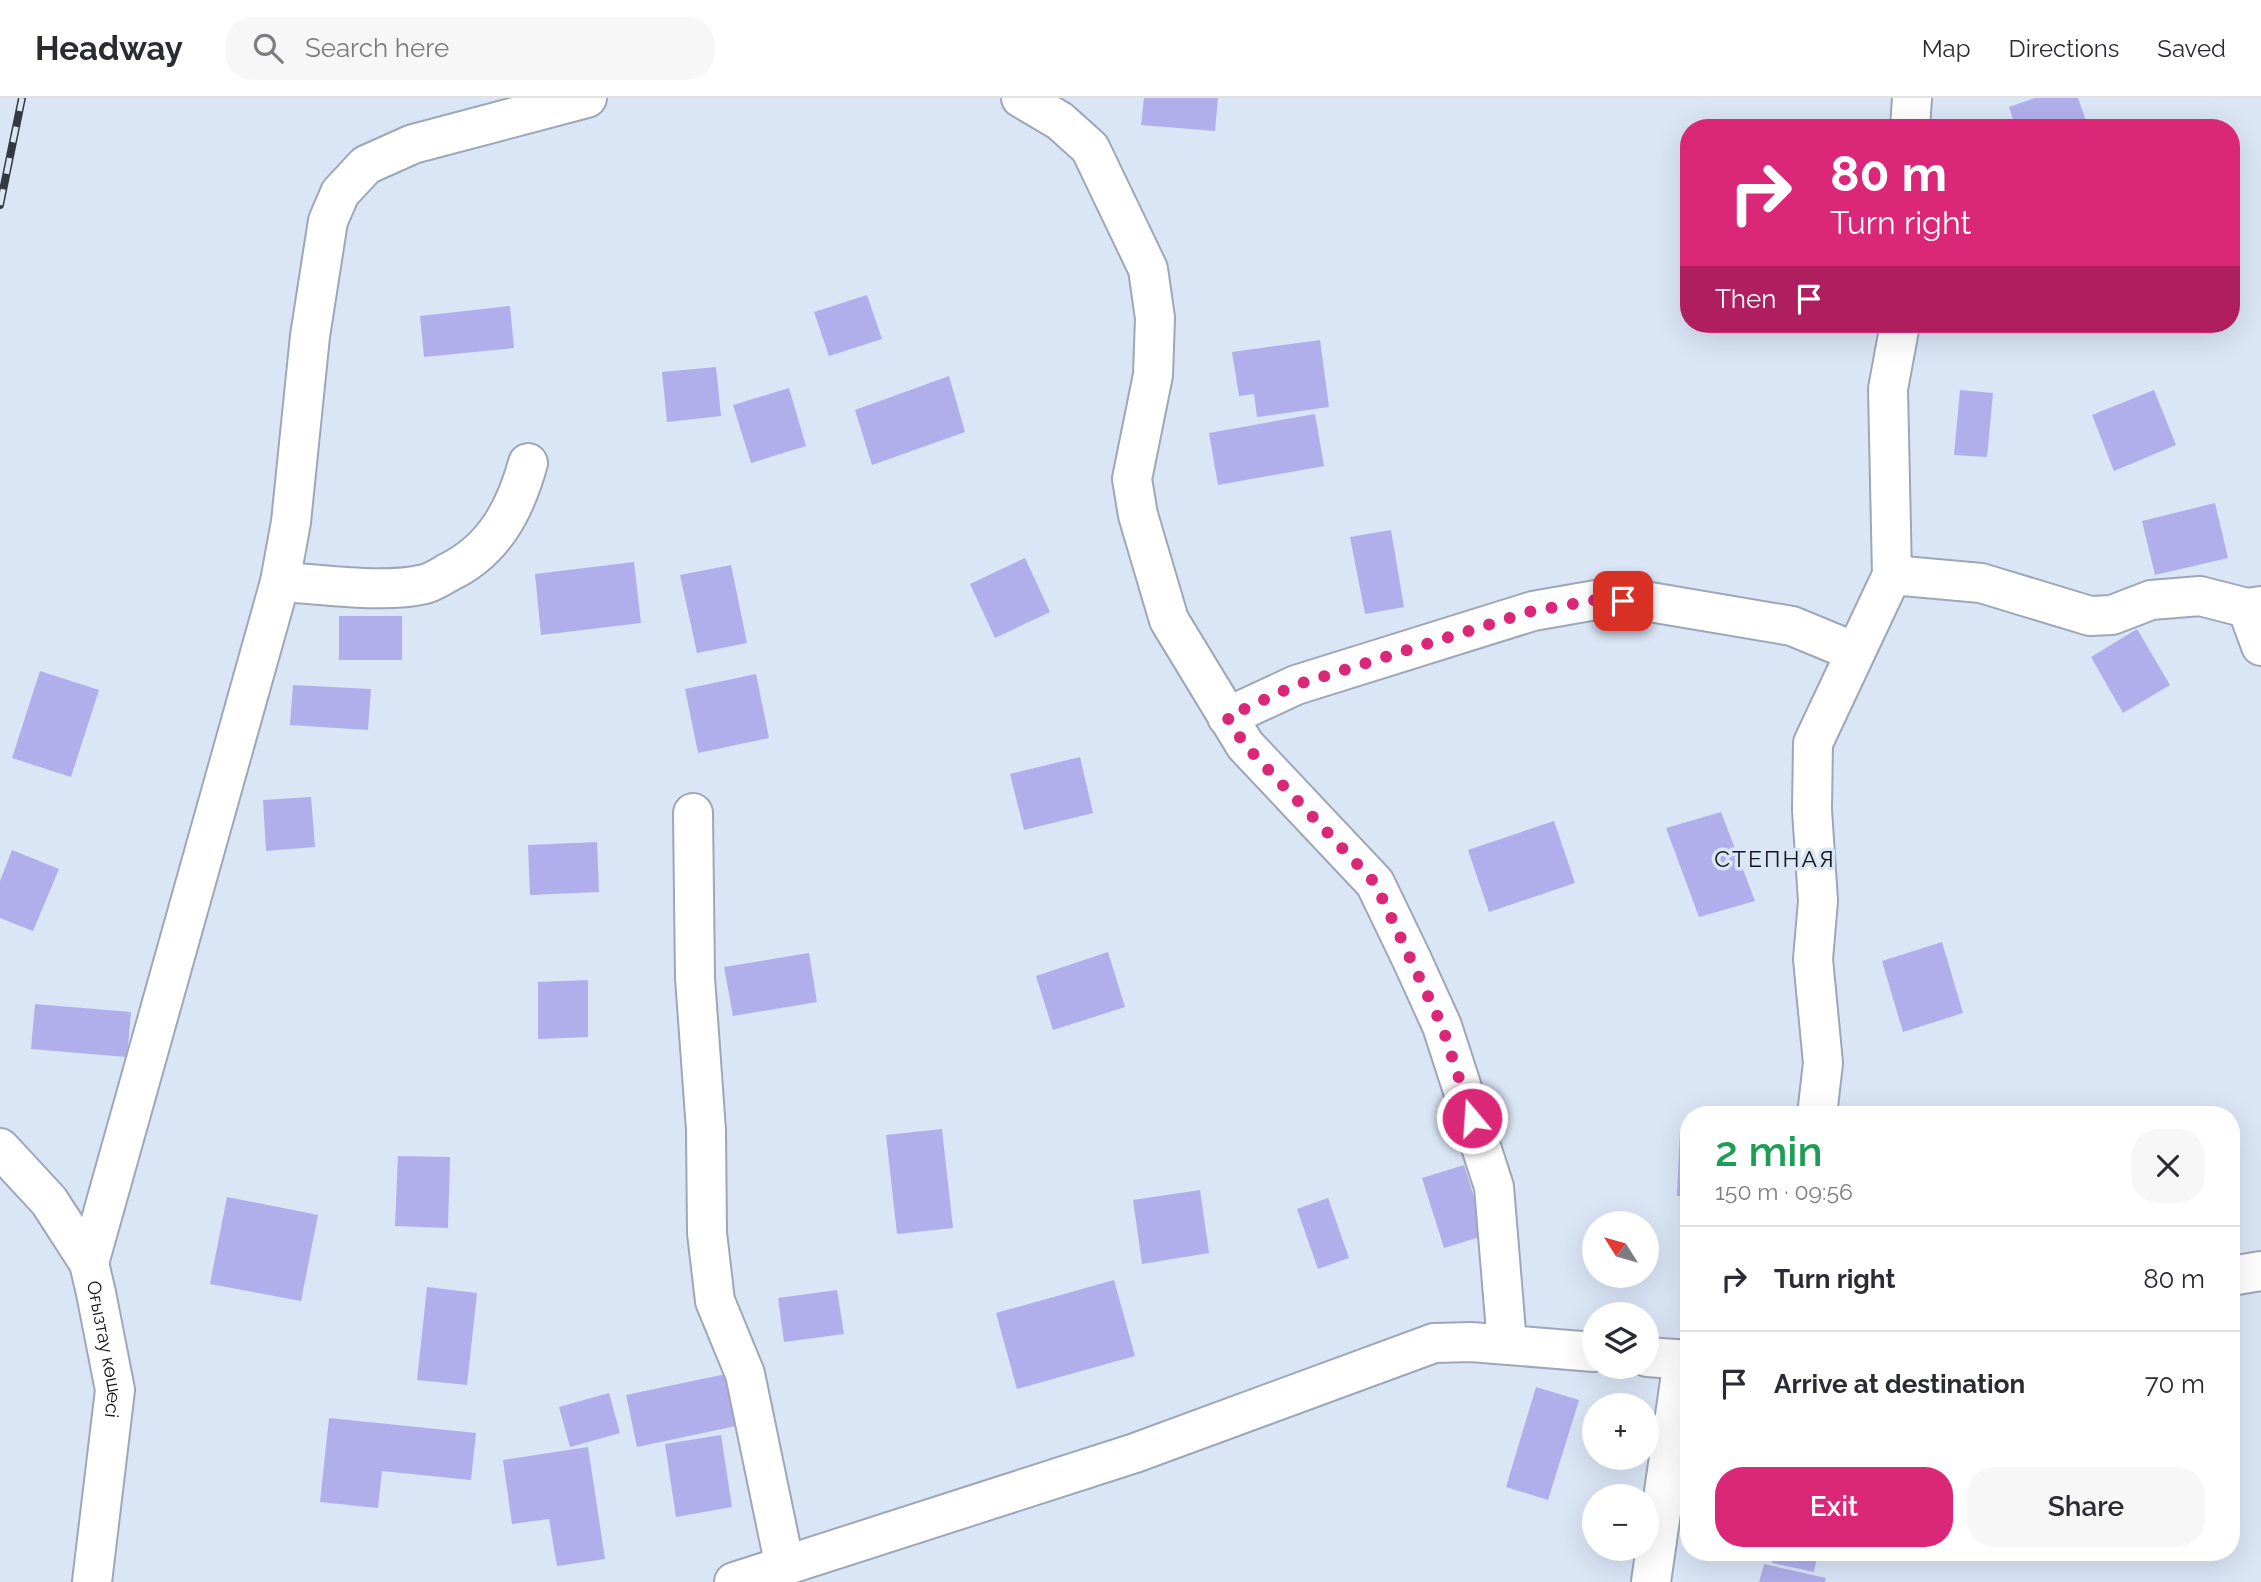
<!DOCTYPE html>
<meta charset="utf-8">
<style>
:root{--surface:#fff;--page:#f7f7f7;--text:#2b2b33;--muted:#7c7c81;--line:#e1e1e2;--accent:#db2777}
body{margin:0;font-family:Raleway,sans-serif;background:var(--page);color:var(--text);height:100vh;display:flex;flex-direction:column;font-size:26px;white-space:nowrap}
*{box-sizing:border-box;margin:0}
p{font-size:23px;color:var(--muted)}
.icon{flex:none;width:38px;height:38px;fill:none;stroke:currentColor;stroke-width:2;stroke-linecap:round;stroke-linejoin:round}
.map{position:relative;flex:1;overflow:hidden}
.drawer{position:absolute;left:1680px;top:1008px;width:560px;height:455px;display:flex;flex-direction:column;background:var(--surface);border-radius:28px;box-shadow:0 7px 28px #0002}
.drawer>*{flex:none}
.hud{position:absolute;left:1680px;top:21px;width:560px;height:214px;border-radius:28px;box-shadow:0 7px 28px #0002;background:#db2777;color:#fff;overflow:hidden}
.needle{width:46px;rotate:307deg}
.buttons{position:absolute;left:1582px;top:1113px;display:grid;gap:14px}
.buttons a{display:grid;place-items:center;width:77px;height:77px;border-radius:50%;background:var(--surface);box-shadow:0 7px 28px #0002;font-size:35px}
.pin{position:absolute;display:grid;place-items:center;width:60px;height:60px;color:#fff;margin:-30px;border-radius:14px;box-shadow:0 4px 10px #0006}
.me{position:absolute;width:77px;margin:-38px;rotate:342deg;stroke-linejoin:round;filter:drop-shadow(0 0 5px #0008)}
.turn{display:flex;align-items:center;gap:24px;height:147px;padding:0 35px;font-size:32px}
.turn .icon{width:91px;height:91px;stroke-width:2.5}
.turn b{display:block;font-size:49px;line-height:60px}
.then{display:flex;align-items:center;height:66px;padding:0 35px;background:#0003;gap:14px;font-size:26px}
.round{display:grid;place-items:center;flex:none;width:74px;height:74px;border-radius:28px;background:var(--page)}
.summary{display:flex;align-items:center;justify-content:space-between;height:119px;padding:0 35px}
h1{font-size:42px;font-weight:600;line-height:52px;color:#1e9e55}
.action{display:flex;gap:14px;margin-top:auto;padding:14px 35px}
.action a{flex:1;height:80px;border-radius:28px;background:var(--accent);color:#fff;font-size:28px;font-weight:600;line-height:80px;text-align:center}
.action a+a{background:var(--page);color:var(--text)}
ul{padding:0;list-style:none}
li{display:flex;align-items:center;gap:21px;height:105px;padding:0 35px;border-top:2px solid var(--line)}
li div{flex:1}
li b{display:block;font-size:26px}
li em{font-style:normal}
header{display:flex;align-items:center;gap:42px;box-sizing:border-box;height:98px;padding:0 35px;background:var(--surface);border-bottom:2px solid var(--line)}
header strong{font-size:33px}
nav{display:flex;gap:38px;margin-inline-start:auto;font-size:24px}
.search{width:490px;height:63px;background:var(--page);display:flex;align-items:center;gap:18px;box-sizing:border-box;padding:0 24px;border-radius:28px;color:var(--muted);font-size:26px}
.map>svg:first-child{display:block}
</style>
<header>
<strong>Headway</strong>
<div class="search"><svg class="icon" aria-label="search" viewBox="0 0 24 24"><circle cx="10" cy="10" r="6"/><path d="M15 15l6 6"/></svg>Search here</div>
<nav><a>Map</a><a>Directions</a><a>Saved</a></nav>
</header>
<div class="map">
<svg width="2261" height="1484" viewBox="0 0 2261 1484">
<rect width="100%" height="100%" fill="#dae5f6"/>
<path fill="#b0afec" d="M1144 0H1218L1215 33 1141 27Z
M2035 0H2078L2087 26 2075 30H2016L2009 9Z
M867 197 882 241 829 258 814 214Z
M510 208 514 250 424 259 420 218Z
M1320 242 1329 309 1257 319 1254 296 1239 298 1232 254Z
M716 269 721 318 667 324 662 274Z
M949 278 965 334 872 367 855 312Z
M789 290 806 348 751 365 733 307Z
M1960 292 1993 295 1987 359 1954 357Z
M2154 292 2176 347 2114 373 2092 317Z
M1315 316 1324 368 1218 387 1209 335Z
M2215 405 2228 460 2155 477 2142 423Z
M1391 432 1404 509 1365 516 1350 439Z
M1025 460 1050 514 995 540 970 486Z
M634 464 641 525 541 537 535 476Z
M731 467 747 545 697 555 680 477Z
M339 518H402V562H339Z
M2137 531 2170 587 2123 615 2091 559Z
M40 573 99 592 71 679 12 660Z
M756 576 769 640 698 655 685 591Z
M293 587 371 591 368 632 290 627Z
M1080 659 1093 715 1024 732 1010 676Z
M311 699 315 749 266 753 263 702Z
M1721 714 1755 803 1699 819 1666 730Z
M1554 723 1575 785 1489 814 1468 752Z
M597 744 599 794 530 797 528 747Z
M12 752 59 771 33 833 0 820V783Z
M1942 844 1963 915 1903 934 1882 863Z
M1108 854 1125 909 1053 932 1036 878Z
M809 855 817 904 733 918 724 869Z
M588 882V939L538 941V884Z
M35 906 131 914 127 959 31 951Z
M942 1031 953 1130 897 1136 886 1037Z
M1680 1032H1689V1098H1677Z
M398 1058 450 1059 448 1130 395 1128Z
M1464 1067 1486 1137 1444 1150 1422 1080Z
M1200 1092 1209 1155 1142 1166 1133 1102Z
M227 1099 318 1117 301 1203 210 1186Z
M1328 1100 1349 1160 1318 1171 1297 1111Z
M1114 1182 1135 1258 1017 1291 996 1215Z
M427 1189 477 1195 467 1287 417 1282Z
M837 1192 844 1236 784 1244 778 1200Z
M726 1276 736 1328 637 1349 626 1297Z
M1536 1289 1579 1302 1548 1402 1506 1389Z
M609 1295 620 1335 570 1349 559 1309Z
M329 1320 476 1335 471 1382 382 1373 378 1410 320 1404Z
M721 1337 732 1409 676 1419 665 1346Z
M588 1349 605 1461 557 1468 549 1421 512 1426 503 1362Z
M1775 1454H1818L1814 1474 1772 1465Z
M1764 1466 1826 1480 1825 1484H1759Z"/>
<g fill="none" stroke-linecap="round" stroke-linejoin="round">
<g stroke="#9da7b7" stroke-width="42">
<g id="minor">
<path d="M1021 0 1060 23 1090 50 1148 171 1155 220 1153 277 1132 381 1138 417 1169 522 1245 647 1375 785 1412 862 1442 928 1494 1089 1507 1246"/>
<path d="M1910 30 1912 0"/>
<path d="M1892 477 1981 485 2090 518 2112 517 2151 502 2200 498 2247 510 2261 508"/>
<path d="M280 484C324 486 382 496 425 486 433 484 442 478 449 474 494 452 515 412 528 365"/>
<path d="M2247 510 2261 548"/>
<path d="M1227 619 1296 587 1533 513 1596 502 1650 504 1792 528 1855 554"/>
<path d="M693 715 695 880 706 1032 707 1135 715 1203 745 1276 785 1469"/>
<path d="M1817 1017 1823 965 1813 861 1818 803 1812 712 1813 645 1892 477 1888 291 1900 226"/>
<path id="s1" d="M0 1050 49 1103 89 1165 96 1195 115 1292 92 1484"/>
<path d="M89 1165 280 484 291 424 310 238 328 123 340 95 366 67 413 46 587 0"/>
<path d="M2231 1178 2261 1173"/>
<path d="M1647 1259 1689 1262"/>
<path d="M734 1484 1135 1355 1434 1245 1471 1244 1594 1254"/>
<path d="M1651 1484 1683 1262"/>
</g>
</g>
<use href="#minor" stroke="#fff" stroke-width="38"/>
<g stroke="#343840" stroke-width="8">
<path id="rail" d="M0 107 22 0"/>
</g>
<use href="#rail" stroke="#dae5f6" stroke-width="5" stroke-dasharray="16" stroke-linecap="butt"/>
</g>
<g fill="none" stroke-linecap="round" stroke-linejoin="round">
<path stroke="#db2777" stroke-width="12" stroke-dasharray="0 21.6" d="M1472 1020 1442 928 1375 785 1245 647 1227 619 1296 587 1532 513 1596 502 1623 503"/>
</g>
<g text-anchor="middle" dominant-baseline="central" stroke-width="7" stroke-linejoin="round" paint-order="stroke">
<g font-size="19" fill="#101319" stroke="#dae5f6">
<text stroke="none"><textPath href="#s1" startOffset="234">Оғызтау көшесі</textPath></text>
</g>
<g font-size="23" letter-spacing="2" fill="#101319" stroke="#dae5f6">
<text x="1775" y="760">СТЕПНАЯ</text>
</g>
</g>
</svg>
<div class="buttons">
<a><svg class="needle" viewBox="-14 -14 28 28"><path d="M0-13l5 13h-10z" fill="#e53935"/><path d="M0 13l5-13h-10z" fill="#7c7c81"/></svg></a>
<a><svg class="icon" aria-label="layers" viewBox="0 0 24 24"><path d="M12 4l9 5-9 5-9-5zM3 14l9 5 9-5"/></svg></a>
<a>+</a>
<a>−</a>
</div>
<div class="pin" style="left:1623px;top:503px;background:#d93025"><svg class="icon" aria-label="arrive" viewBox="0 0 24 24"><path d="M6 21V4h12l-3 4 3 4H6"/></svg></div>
<svg class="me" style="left:1472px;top:1020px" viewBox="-20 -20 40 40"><circle r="17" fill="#db2777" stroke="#fff" stroke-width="3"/><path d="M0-11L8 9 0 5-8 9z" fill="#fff"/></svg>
<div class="hud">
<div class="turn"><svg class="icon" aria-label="right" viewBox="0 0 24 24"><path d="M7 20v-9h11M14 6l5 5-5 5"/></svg><div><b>80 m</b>Turn right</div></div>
<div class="then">Then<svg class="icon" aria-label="arrive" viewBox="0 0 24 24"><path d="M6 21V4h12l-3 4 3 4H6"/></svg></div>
</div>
<section class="drawer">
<div class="summary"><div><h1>2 min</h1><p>150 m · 09:56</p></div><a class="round"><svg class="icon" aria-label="close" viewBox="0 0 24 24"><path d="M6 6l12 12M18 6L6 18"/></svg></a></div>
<ul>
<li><svg class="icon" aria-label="right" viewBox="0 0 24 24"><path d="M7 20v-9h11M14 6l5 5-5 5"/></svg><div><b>Turn right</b></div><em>80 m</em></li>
<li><svg class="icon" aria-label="arrive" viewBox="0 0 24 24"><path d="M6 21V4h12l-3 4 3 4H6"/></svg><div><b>Arrive at destination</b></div><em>70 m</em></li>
</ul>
<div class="action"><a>Exit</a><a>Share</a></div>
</section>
</div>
